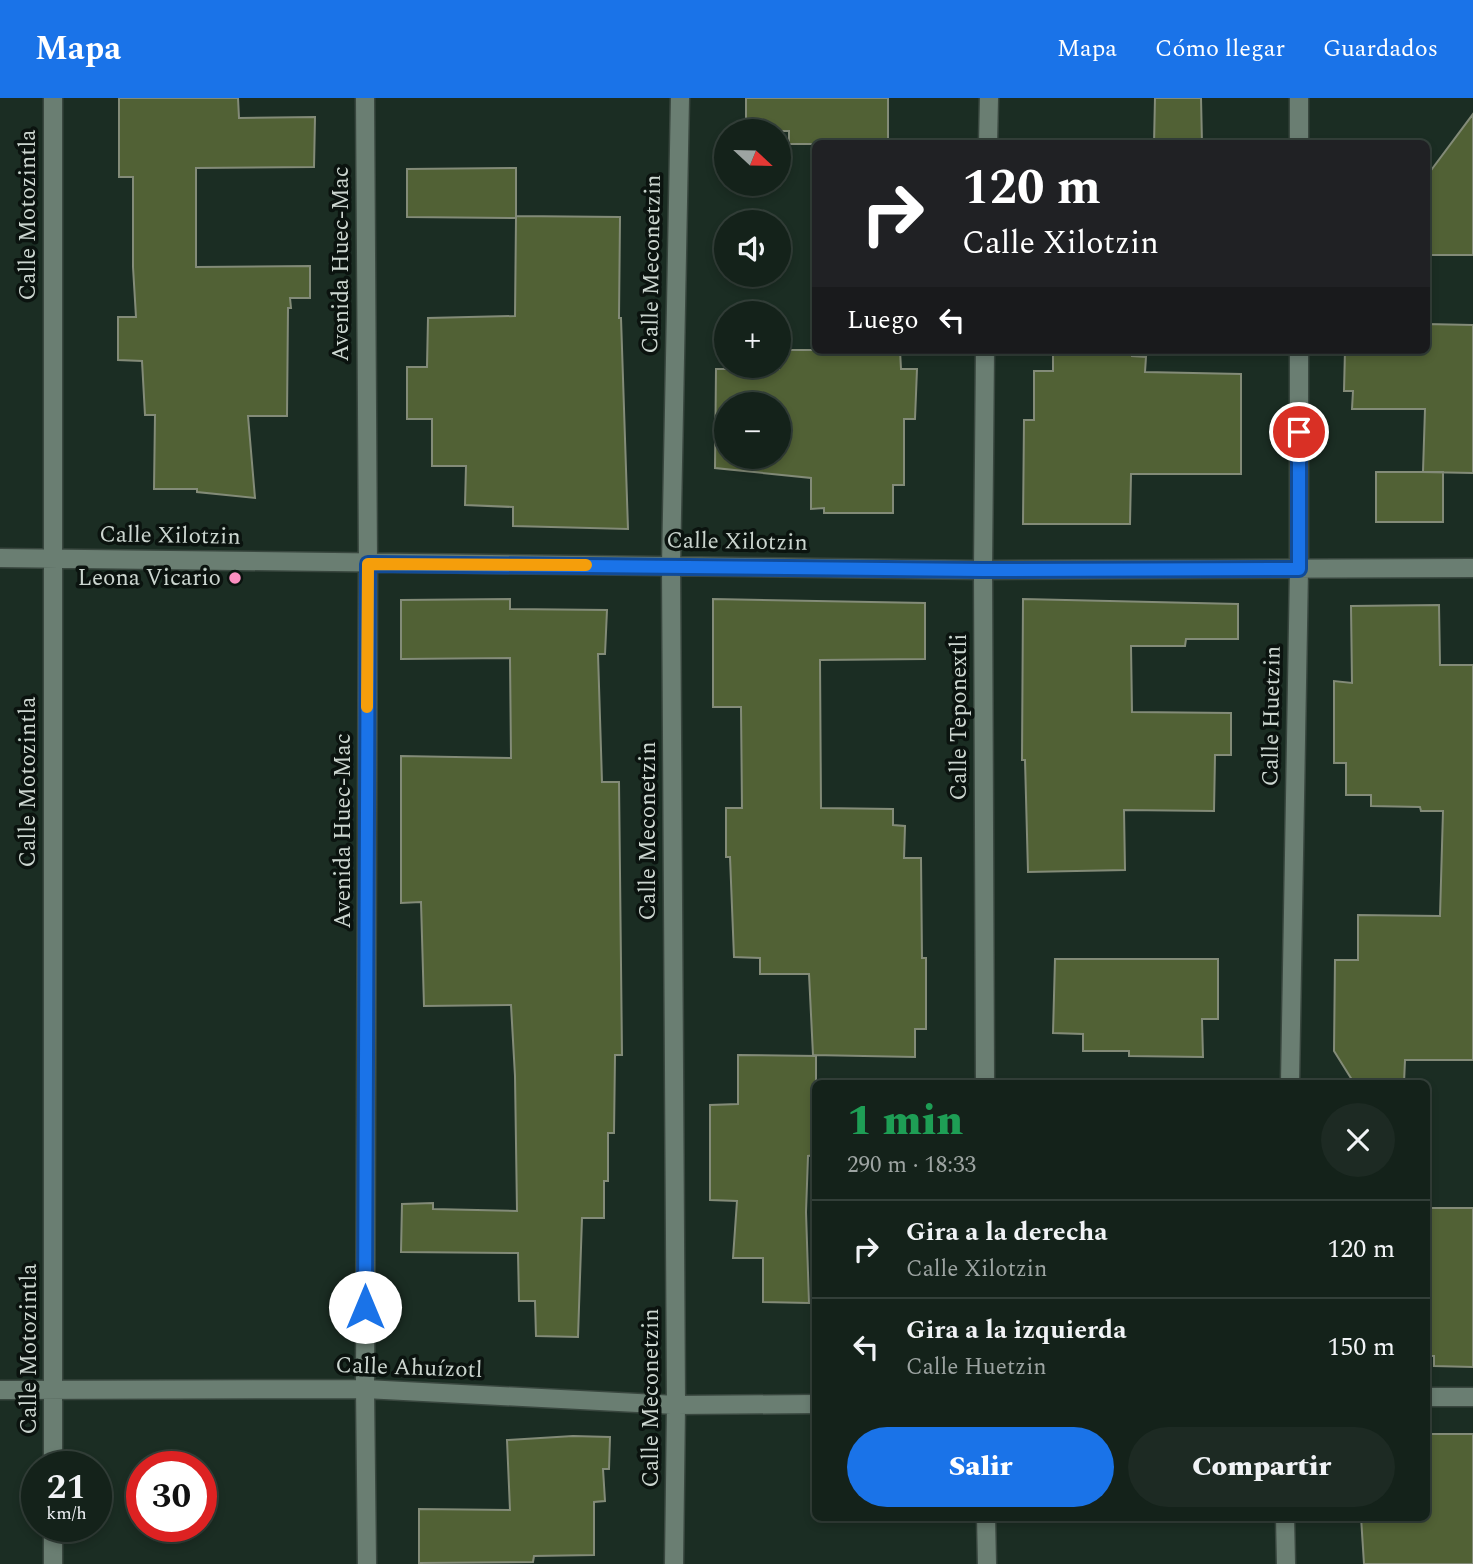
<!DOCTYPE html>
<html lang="es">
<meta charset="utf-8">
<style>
:root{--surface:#14221a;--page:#1d2a23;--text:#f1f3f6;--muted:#9da4a2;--line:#333f39;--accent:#1a73e8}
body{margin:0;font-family:Spectral,serif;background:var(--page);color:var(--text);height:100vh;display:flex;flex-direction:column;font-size:26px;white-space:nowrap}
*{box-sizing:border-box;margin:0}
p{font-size:23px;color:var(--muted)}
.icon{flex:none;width:38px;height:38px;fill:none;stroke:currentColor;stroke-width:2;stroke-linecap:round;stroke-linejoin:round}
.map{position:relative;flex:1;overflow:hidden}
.sheet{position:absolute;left:812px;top:982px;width:618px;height:441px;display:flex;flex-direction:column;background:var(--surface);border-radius:10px;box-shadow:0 4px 10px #0003,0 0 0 2px var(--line)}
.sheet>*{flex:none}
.top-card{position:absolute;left:812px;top:42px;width:618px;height:214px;border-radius:10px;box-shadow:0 4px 10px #0003,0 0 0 2px var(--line);background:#202124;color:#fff;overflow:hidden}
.needle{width:46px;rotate:112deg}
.buttons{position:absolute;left:714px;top:21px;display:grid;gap:14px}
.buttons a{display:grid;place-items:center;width:77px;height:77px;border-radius:50%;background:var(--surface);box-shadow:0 4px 10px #0003,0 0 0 2px var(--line);font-size:35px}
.speed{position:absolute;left:21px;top:1353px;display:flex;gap:14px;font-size:35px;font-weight:700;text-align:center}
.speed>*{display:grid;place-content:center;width:91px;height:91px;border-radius:50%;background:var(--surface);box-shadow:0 4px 10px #0003,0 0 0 2px var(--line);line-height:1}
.speed small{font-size:18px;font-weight:400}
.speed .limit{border:10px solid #d22;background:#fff;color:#111}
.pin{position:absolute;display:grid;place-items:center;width:60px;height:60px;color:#fff;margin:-30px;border:4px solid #fff;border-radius:50%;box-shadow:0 2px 7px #0007}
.me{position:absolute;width:77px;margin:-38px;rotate:0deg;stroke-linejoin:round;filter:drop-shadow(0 0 5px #0008)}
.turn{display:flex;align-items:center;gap:24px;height:147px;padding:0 35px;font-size:32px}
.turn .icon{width:91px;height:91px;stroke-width:2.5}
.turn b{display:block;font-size:49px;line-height:60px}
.then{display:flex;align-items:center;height:66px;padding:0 35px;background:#0003;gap:14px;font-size:26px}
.round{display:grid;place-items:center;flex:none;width:74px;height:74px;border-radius:37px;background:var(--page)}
.overview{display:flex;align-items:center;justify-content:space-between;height:119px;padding:0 35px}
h1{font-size:42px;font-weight:800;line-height:52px;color:#1e9e55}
.primary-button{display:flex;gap:14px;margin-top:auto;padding:14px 35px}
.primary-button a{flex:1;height:80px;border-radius:42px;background:var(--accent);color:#fff;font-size:28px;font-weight:800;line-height:80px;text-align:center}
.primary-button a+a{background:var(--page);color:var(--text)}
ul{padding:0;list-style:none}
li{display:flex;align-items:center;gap:21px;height:98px;padding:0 35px;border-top:2px solid var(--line)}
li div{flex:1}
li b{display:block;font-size:26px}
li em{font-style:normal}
header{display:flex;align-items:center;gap:42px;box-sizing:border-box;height:98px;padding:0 35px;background:var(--accent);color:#fff}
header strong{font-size:33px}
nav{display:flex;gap:38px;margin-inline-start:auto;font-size:24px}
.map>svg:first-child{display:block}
</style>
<header>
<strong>Mapa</strong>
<nav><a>Mapa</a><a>Cómo llegar</a><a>Guardados</a></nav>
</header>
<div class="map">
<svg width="1473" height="1466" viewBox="0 0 1473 1466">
<rect width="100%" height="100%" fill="#1b2d23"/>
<path fill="#516135" stroke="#838b78" stroke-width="2" fill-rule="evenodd" d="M119 0H238L239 20 315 19 314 69 196 70V169L310 168V200H290L291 210H288L287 318H248L255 400 197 394V391H154L155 317H145L142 263 118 262V219H136L133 169V79H119Z
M746 0H888V46H789V33H746Z
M1155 0H1201L1202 46H1154Z
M1473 16V157H1426V79Z
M516 70V118L620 119 619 220H621L628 431 513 428V409L465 407 466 368H432V321H407V269H427L428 220 515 218 516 120 407 119V71Z
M1426 226 1473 227V375L1423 374 1425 311H1352L1353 293H1344L1345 252H1426Z
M779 252H900L901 271H917L915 321H904V387H893V415H824V410L811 411V380L715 370 716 271H779ZM726 306H779V359H726Z
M1053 252H1132V258L1146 259 1145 274 1241 276V376H1131L1130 426H1023L1024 322H1034V273H1053Z
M1376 374H1443V424H1376Z
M510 501V511L607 512 605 556H598L602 684H619L622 957H615L614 1035H608V1083H604V1120H582L578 1239 536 1238 535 1203H519L518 1155 401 1154 402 1106 433 1105V1111L517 1113 515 978 511 907 424 908 421 804 401 805V658L511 660 510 560 401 561V502Z
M713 501 925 505V561L820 562 821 710 893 711V727L905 728 904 760H921L922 860H926V931H915V959L813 957 809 876H760V860L734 859 730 759H726V710H742L741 609H713Z
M1023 501 1238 506V541H1186L1185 548H1131L1132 614 1231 615V657H1215L1214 713 1124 712 1125 772 1028 774 1025 662H1022Z
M1439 507 1440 567H1473V962H1405L1404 985H1354L1334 953 1335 862H1358V817L1440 818 1443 713H1421L1420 709 1371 708V697H1346V665H1334V583L1352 585 1351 508Z
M1055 861H1218V921H1202L1203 959 1129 958V953H1083V936L1053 935Z
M738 957 816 958V1057L808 1058 806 1114 809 1205 763 1204V1160H733L737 1103 710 1102V1007L738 1006Z
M1426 1110H1473V1269L1434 1268V1258H1426Z
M1426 1336H1473V1466H1364L1361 1419H1426Z
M573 1338 610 1339 609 1371H603L605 1403 594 1404V1457L534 1458 533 1464 419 1465V1411L510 1412 507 1342Z"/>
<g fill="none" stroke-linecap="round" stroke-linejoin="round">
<g stroke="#39473f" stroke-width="21">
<path id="minor" d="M53 0V1368
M365 0 368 466 365 1291 367 1466
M988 46 989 0
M1299 46V0
M0 460 983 472 1473 470
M985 985 983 472 985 252
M1290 985 1299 471V252
M0 1292 365 1291 676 1307 816 1306
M1426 1299H1473
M986 1419 987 1466
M1285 1419 1286 1466
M53 1466V1428
M674 1466 676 1307 671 468 680 0"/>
</g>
<use href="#minor" stroke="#6a7e72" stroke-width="18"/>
</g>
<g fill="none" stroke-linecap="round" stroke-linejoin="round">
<g stroke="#114b97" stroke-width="18">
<path id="route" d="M365 1209 368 466 982 472 1299 471V334"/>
</g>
<use href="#route" stroke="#1a73e8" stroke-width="12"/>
<path stroke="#f59e0b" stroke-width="12" d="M367 609 368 466 586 467"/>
</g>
<circle fill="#fc8fc1" stroke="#0b130f" stroke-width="2.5" cx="235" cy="480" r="7"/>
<g text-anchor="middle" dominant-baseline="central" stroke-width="7" stroke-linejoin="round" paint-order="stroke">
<g font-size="23" fill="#ccd6d0" stroke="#0b130f">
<text transform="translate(28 117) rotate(-90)">Calle Motozintla</text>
<text transform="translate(341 166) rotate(-90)">Avenida Huec-Mac</text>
<text transform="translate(652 166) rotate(-89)">Calle Meconetzin</text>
<text transform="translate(170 438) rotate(1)">Calle Xilotzin</text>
<text transform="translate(737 444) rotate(1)">Calle Xilotzin</text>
<text transform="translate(1272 618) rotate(-89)">Calle Huetzin</text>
<text transform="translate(959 619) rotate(-90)">Calle Teponextli</text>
<text transform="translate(28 684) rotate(-90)">Calle Motozintla</text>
<text transform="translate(343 733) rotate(-90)">Avenida Huec-Mac</text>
<text transform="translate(648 733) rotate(-90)">Calle Meconetzin</text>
<text transform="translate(29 1251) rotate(-90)">Calle Motozintla</text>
<text transform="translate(409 1270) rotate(2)">Calle Ahuízotl</text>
<text transform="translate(651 1300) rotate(-90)">Calle Meconetzin</text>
</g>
<g font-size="23" fill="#ccd6d0" stroke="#0b130f" text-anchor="end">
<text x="221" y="480">Leona Vicario</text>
</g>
</g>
</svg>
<div class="buttons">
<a><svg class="needle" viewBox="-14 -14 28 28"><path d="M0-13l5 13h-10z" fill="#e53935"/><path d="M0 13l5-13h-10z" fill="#9da4a2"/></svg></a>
<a><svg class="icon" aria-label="sound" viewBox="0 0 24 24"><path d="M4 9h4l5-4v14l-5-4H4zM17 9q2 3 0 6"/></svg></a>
<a>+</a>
<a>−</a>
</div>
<div class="speed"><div>21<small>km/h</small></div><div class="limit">30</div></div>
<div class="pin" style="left:1299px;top:334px;background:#d93025"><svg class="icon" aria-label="arrive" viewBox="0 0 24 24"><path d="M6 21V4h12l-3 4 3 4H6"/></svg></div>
<svg class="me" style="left:365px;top:1209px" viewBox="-20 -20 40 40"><circle r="19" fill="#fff"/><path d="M0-13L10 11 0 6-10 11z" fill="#1a73e8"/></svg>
<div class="top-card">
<div class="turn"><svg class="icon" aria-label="right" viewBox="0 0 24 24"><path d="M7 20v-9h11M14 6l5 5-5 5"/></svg><div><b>120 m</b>Calle Xilotzin</div></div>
<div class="then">Luego<svg class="icon" aria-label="left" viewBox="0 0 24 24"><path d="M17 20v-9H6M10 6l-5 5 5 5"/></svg></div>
</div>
<section class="sheet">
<div class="overview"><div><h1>1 min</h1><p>290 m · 18:33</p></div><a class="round"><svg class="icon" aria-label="close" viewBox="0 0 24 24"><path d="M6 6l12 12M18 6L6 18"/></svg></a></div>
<ul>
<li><svg class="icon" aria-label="right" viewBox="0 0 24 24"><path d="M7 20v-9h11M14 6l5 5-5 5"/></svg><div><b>Gira a la derecha</b><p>Calle Xilotzin</p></div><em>120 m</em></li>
<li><svg class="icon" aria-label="left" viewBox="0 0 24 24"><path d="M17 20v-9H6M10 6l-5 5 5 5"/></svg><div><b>Gira a la izquierda</b><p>Calle Huetzin</p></div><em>150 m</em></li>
</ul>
<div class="primary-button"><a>Salir</a><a>Compartir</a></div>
</section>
</div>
